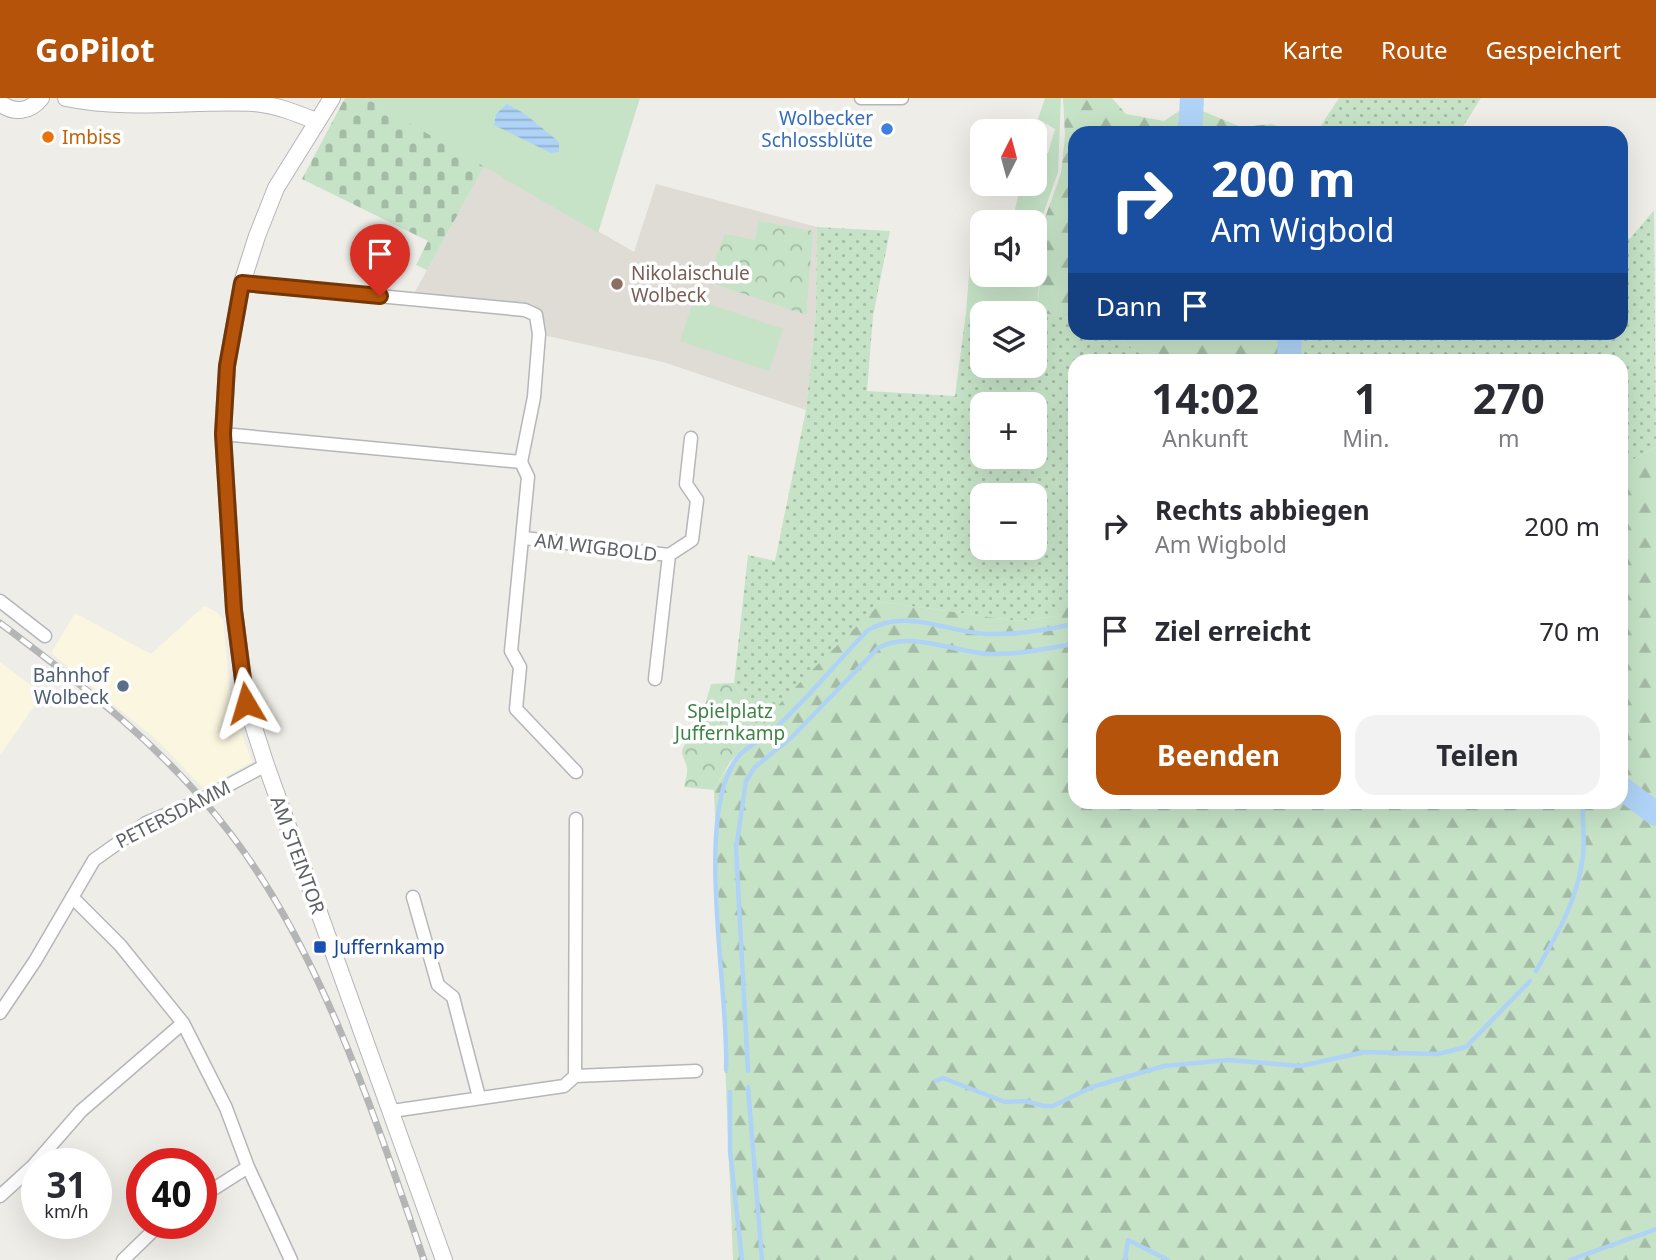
<!DOCTYPE html>
<html lang="de">
<meta charset="utf-8">
<style>
:root{--surface:#fff;--page:#f2f2f3;--text:#2b2b33;--muted:#7c7c81;--accent:#b45309}
body{margin:0;font-family:"Noto Sans",sans-serif;background:var(--page);color:var(--text);height:100vh;display:flex;flex-direction:column;font-size:26px;white-space:nowrap}
*{box-sizing:border-box;margin:0}
p{font-size:23px;color:var(--muted)}
.icon{flex:none;width:38px;height:38px;fill:none;stroke:currentColor;stroke-width:2;stroke-linecap:round;stroke-linejoin:round}
.map{position:relative;flex:1;overflow:hidden}
.sheet{position:absolute;left:1068px;top:256px;width:560px;height:455px;display:flex;flex-direction:column;background:var(--surface);border-radius:21px;box-shadow:0 7px 28px #0002}
.sheet>*{flex:none}
.hud{position:absolute;left:1068px;top:28px;width:560px;height:214px;border-radius:21px;box-shadow:0 7px 28px #0002;background:#1a4fa0;color:#fff;overflow:hidden}
.needle{width:46px;rotate:6deg}
.controls{position:absolute;left:970px;top:21px;display:grid;gap:14px}
.controls a{display:grid;place-items:center;width:77px;height:77px;border-radius:14px;background:var(--surface);box-shadow:0 7px 28px #0002;font-size:35px}
.speed{position:absolute;left:21px;top:1050px;display:flex;gap:14px;font-size:35px;font-weight:700;text-align:center}
.speed>*{display:grid;place-content:center;width:91px;height:91px;border-radius:50%;background:var(--surface);box-shadow:0 7px 28px #0002;line-height:1}
.speed small{font-size:18px;font-weight:400}
.speed .limit{border:10px solid #d22;background:#fff;color:#111}
.pin{position:absolute;display:grid;place-items:center;width:60px;height:60px;color:#fff;margin:-72px -30px;border-radius:50% 50% 50% 0;rotate:-45deg;box-shadow:0 0 7px #0007}
.pin .icon{rotate:45deg}
.me{position:absolute;width:77px;margin:-38px;rotate:353deg;stroke-linejoin:round;filter:drop-shadow(0 0 5px #0008)}
.turn{display:flex;align-items:center;gap:24px;height:147px;padding:0 28px;font-size:32px}
.turn .icon{width:91px;height:91px;stroke-width:2.5}
.turn b{display:block;font-size:49px;line-height:60px}
.then{display:flex;align-items:center;height:66px;padding:0 28px;background:#0003;gap:14px;font-size:26px}
.eta{display:flex;justify-content:space-evenly;align-items:center;height:119px;text-align:center}
.eta b{font-size:42px;font-weight:700;line-height:49px}
.cta{display:flex;gap:14px;margin-top:auto;padding:14px 28px}
.cta a{flex:1;height:80px;border-radius:21px;background:var(--accent);color:#fff;font-size:28px;font-weight:700;line-height:80px;text-align:center}
.cta a+a{background:var(--page);color:var(--text)}
ul{padding:0;list-style:none}
li{display:flex;align-items:center;gap:21px;height:105px;padding:0 28px}
li div{flex:1}
li b{display:block;font-size:26px}
li em{font-style:normal}
header{display:flex;align-items:center;gap:42px;box-sizing:border-box;height:98px;padding:0 35px;background:var(--accent);color:#fff}
header strong{font-size:33px}
nav{display:flex;gap:38px;margin-inline-start:auto;font-size:24px}
.map>svg:first-child{display:block}
</style>
<header>
<strong>GoPilot</strong>
<nav><a>Karte</a><a>Route</a><a>Gespeichert</a></nav>
</header>
<div class="map">
<svg width="1656" height="1162" viewBox="0 0 1656 1162">
<defs>
<pattern id="grass-dots" width="8" height="8" patternUnits="userSpaceOnUse" patternTransform="scale(1.75)"><rect width="8" height="8" fill="#c6e3c7"/><path d="M2 2h.1M6 6h.1" fill="none" stroke="#a4bba5" stroke-width="1.8" stroke-linecap="round"/></pattern>
<pattern id="forest-firs" width="22" height="20" patternUnits="userSpaceOnUse" patternTransform="scale(1.75)"><rect width="22" height="20" fill="#c6e3c7"/><path d="M5 1l3.5 6h-7zM16 11l3.5 6h-7z" fill="#a4bba5"/></pattern>
<pattern id="cemetery-stones" width="16" height="16" patternUnits="userSpaceOnUse" patternTransform="scale(1.75)"><rect width="16" height="16" fill="#c6e3c7"/><path d="M2 7V4a2 2 0 0 1 4 0v3zM10 15v-3a2 2 0 0 1 4 0v3z" fill="#a4bba5"/></pattern>
<pattern id="park-crowns" width="20" height="18" patternUnits="userSpaceOnUse" patternTransform="scale(1.75)"><rect width="20" height="18" fill="#c6e3c7"/><path d="M2 6a3 3 0 1 1 6 0M12 15a3 3 0 1 1 6 0" fill="none" stroke="#a4bba5"/></pattern>
<pattern id="water-rules" width="6" height="5" patternUnits="userSpaceOnUse" patternTransform="scale(1.75)"><rect width="6" height="5" fill="#afd3f6"/><path d="M0 2.5h6" fill="none" stroke="#92afcb"/></pattern>
</defs>
<rect width="100%" height="100%" fill="#efede7"/>
<path fill="#fbf6e0" d="M204 508 217 514 223 521 231 605 252 664 204 691 159 644 51 555 75 515 151 556Z
M0 564 43 596 0 657Z"/>
<path fill="#dedcd5" d="M485 67 634 154 656 86 817 129 816 214 806 312 663 264 539 236 536 217 411 201Z"/>
<path fill="url(#grass-dots)" fill-rule="evenodd" d="M1339 0H1481L1459 35H1316Z
M1654 112 1656 349 1621 368 1620 262H1295L1296 235 1620 234 1621 136 1630 141Z
M817 129 890 133 873 218 867 293 955 298 966 215 1037 214 1074 221V234L1111 235 1149 262H1074V480L1058 518 1018 523 882 504 764 627 734 585 748 457 775 463 806 312 816 214ZM982 215H1034V268H982ZM982 306H1034V359H982ZM982 397H1034V450H982Z"/>
<path fill="url(#forest-firs)" d="M1063 0H1112L1126 16 1164 23 1188 7 1241 29 1272 26 1295 35H1074V221L1037 214 1043 156 1041 131 1061 75 1065 38Z
M1111 235H1283L1285 262H1149Z
M1656 349V1162H733L714 692C752 625 826 559 882 504L1018 523 1058 518 1074 480V704H1620L1621 368Z"/>
<path fill="url(#cemetery-stones)" d="M345 0H366L485 67 427 172 416 167 428 143 302 81Z"/>
<path fill="url(#park-crowns)" d="M759 123 813 133 806 217 706 183 725 136 755 142Z
M734 585 764 627 730 664 714 692 684 689C685 684 688 675 687 670 684 657 677 655 688 643H703L706 637 702 627V618L711 586Z"/>
<path fill="#c6e3c7" d="M366 0H640L598 135Z
M1045 0H1061L1058 74 1038 131 1041 161 1037 214 966 215 970 165 978 161 979 127 982 177H1034V124H1012L1021 86H1034V54L1048 55 1055 31 1038 21Z
M694 201 783 231 769 273 680 243Z"/>
<path fill="url(#water-rules)" d="M507 6 525 16 559 44V54L551 55 494 27 496 16Z"/>
<g fill="none" stroke-linecap="round" stroke-linejoin="round">
<path stroke="#afd3f6" stroke-width="4.5" d="M1536 873C1557 837 1578 801 1583 758 1585 740 1582 721 1583 704
M726 972C730 898 693 718 737 660 745 649 761 643 771 634 805 604 835 566 867 533 903 509 947 534 988 536 1017 537 1046 532 1074 526
M748 973 736 751 746 683 755 669 792 639 878 550C910 532 954 554 989 556 1018 557 1046 550 1074 546
M936 983 943 980 1005 1004 1025 1003 1044 1008H1053L1092 989 1164 968 1228 962 1301 968 1364 954 1438 956 1466 949 1530 883
M748 989 762 1162
M730 994V1053L742 1162
M1125 1161 1128 1142 1168 1162
M1570 1162 1656 1131"/>
<path stroke="#afd3f6" stroke-width="24" d="M1190 35 1192 0
M1289 262 1290 234
M1620 689 1656 716"/>
<g stroke="#b4b6ba" stroke-width="15">
<path id="street" d="M861 0H902
M242 185 525 212 536 217 539 236 534 299 521 364 528 379 511 553 520 569 516 611 576 674
M223 336 521 364
M524 440 669 457 692 442 697 402 686 386 691 340
M0 503 45 538
M655 581 669 457
M72 799 120 847 183 925 226 1010 248 1069 291 1162
M413 799 438 887 453 899 479 999
M0 915 35 863 94 762 146 725 197 704 266 667
M575 978 696 973
M392 1013 564 988 575 978 576 721
M0 1098 33 1068 81 1013 183 925
M201 1099 248 1069
M123 1162 161 1125"/>
</g>
<g stroke="#b3b5b9" stroke-width="18">
<path id="secondary" d="M66 0C128 13 192 2 254 5 276 7 296 15 316 23
M332 0 276 90 257 138 242 185 227 268 223 336 234 512 246 605 266 667 444 1162
M0 5C14 16 30 14 41 0"/>
</g>
<use href="#street" stroke="#fff" stroke-width="12"/>
<use href="#secondary" stroke="#fff" stroke-width="16"/>
<g stroke="#b4b5b5" stroke-width="7">
<path id="rail" d="M0 525C84 588 166 651 230 735 322 855 375 1019 424 1162"/>
</g>
<use href="#rail" stroke="#fff" stroke-width="4.5" stroke-dasharray="13" stroke-linecap="butt"/>
</g>
<g fill="none" stroke-linecap="round" stroke-linejoin="round">
<g stroke="#753606" stroke-width="18">
<path id="route" d="M246 605 234 512 223 336 227 268 242 185 380 198"/>
</g>
<use href="#route" stroke="#b45309" stroke-width="12"/>
</g>
<circle fill="#3f7fe0" stroke="#fff" stroke-width="2.5" cx="887" cy="31" r="7"/>
<circle fill="#e8710a" stroke="#fff" stroke-width="2.5" cx="48" cy="39" r="7"/>
<circle fill="#8d6e63" stroke="#fff" stroke-width="2.5" cx="617" cy="186" r="7"/>
<circle fill="#5c6f8a" stroke="#fff" stroke-width="2.5" cx="123" cy="588" r="7"/>
<rect fill="#1a4fb4" stroke="#fff" stroke-width="2.5" x="313" y="842" width="14" height="14" rx="3.5"/>
<g text-anchor="middle" dominant-baseline="central" stroke-width="7" stroke-linejoin="round" paint-order="stroke">
<g font-size="19" fill="#366cbe" stroke="#fff" text-anchor="end">
<text x="873" y="20">Wolbecker<tspan x="873" dy="22">Schlossblüte</tspan></text>
</g>
<g font-size="19" fill="#c56008" stroke="#fff" text-anchor="start">
<text x="62" y="39">Imbiss</text>
</g>
<g font-size="19" fill="#785e54" stroke="#fff" text-anchor="start">
<text x="631" y="175">Nikolaischule<tspan x="631" dy="22">Wolbeck</tspan></text>
</g>
<g font-size="19" fill="#5e6165" stroke="#fff">
<text transform="translate(596 449) rotate(7)">AM WIGBOLD</text>
<text transform="translate(173 716) rotate(-27)">PETERSDAMM</text>
<text transform="translate(298 757) rotate(70)">AM STEINTOR</text>
</g>
<g font-size="19" fill="#4e5e75" stroke="#fff" text-anchor="end">
<text x="109" y="577">Bahnhof<tspan x="109" dy="22">Wolbeck</tspan></text>
</g>
<g font-size="19" fill="#3f8346" stroke="#fff">
<text x="730" y="613">Spielplatz<tspan x="730" dy="22">Juffernkamp</tspan></text>
</g>
<g font-size="19" fill="#164399" stroke="#fff" text-anchor="start">
<text x="334" y="849">Juffernkamp</text>
</g>
</g>
</svg>
<div class="controls">
<a><svg class="needle" viewBox="-14 -14 28 28"><path d="M0-13l5 13h-10z" fill="#e53935"/><path d="M0 13l5-13h-10z" fill="#7c7c81"/></svg></a>
<a><svg class="icon" aria-label="sound" viewBox="0 0 24 24"><path d="M4 9h4l5-4v14l-5-4H4zM17 9q2 3 0 6"/></svg></a>
<a><svg class="icon" aria-label="layers" viewBox="0 0 24 24"><path d="M12 4l9 5-9 5-9-5zM3 14l9 5 9-5"/></svg></a>
<a>+</a>
<a>−</a>
</div>
<div class="speed"><div>31<small>km/h</small></div><div class="limit">40</div></div>
<div class="pin" style="left:380px;top:198px;background:#d93025"><svg class="icon" aria-label="arrive" viewBox="0 0 24 24"><path d="M6 21V4h12l-3 4 3 4H6"/></svg></div>
<svg class="me" style="left:246px;top:605px" viewBox="-20 -20 40 40"><path d="M0-17L14 15 0 8-14 15z" fill="#b45309" stroke="#fff" stroke-width="4"/></svg>
<div class="hud">
<div class="turn"><svg class="icon" aria-label="right" viewBox="0 0 24 24"><path d="M7 20v-9h11M14 6l5 5-5 5"/></svg><div><b>200 m</b>Am Wigbold</div></div>
<div class="then">Dann<svg class="icon" aria-label="arrive" viewBox="0 0 24 24"><path d="M6 21V4h12l-3 4 3 4H6"/></svg></div>
</div>
<section class="sheet">
<div class="eta">
<div><b>14:02</b><p>Ankunft</p></div>
<div><b>1</b><p>Min.</p></div>
<div><b>270</b><p>m</p></div>
</div>
<ul>
<li><svg class="icon" aria-label="right" viewBox="0 0 24 24"><path d="M7 20v-9h11M14 6l5 5-5 5"/></svg><div><b>Rechts abbiegen</b><p>Am Wigbold</p></div><em>200 m</em></li>
<li><svg class="icon" aria-label="arrive" viewBox="0 0 24 24"><path d="M6 21V4h12l-3 4 3 4H6"/></svg><div><b>Ziel erreicht</b></div><em>70 m</em></li>
</ul>
<div class="cta"><a>Beenden</a><a>Teilen</a></div>
</section>
</div>
